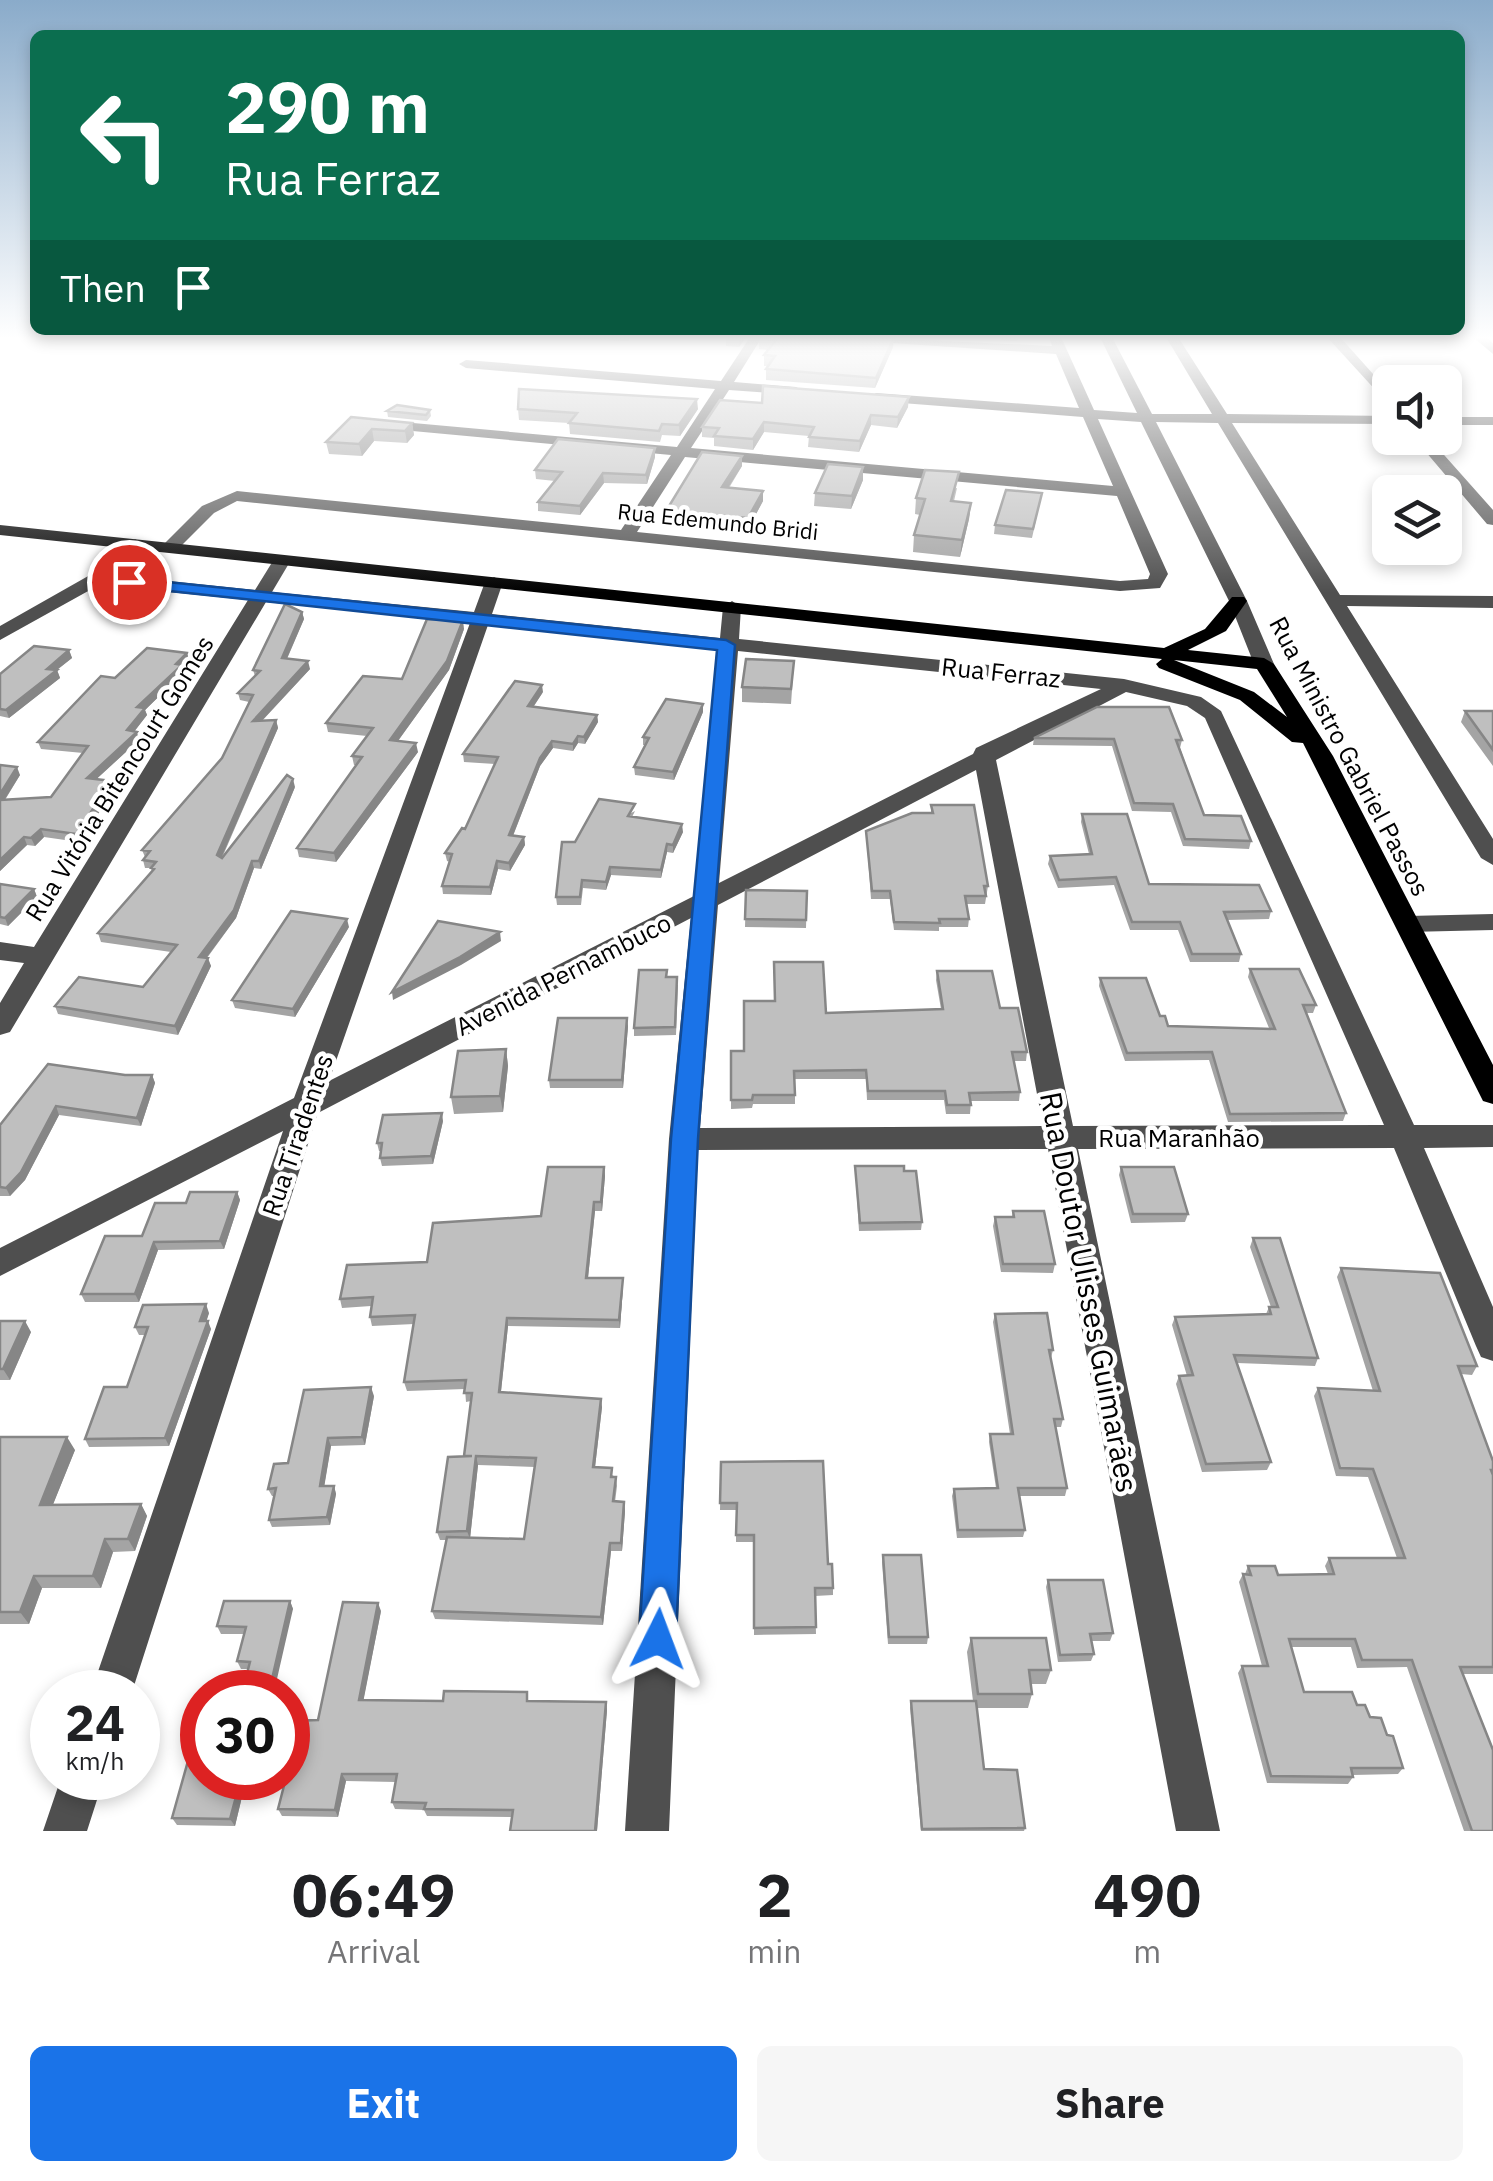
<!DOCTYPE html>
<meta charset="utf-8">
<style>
:root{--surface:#fff;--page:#f6f6f6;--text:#202124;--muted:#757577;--accent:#1a73e8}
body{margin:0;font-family:"IBM Plex Sans",sans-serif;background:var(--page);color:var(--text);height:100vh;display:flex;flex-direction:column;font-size:38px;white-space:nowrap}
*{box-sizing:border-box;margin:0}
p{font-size:32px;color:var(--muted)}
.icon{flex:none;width:55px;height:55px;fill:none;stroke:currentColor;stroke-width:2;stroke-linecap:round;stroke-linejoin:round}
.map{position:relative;height:1831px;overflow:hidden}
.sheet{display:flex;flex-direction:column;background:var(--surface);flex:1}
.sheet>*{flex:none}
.hud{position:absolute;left:30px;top:30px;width:1435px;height:305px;border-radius:15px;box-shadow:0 5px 15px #0003;background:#0b6e4f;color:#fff;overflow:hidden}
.tools{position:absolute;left:1372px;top:365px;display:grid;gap:20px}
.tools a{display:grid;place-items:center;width:90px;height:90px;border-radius:15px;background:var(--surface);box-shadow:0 5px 15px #0003;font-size:50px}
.speed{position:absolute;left:30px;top:1670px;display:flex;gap:20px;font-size:50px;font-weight:700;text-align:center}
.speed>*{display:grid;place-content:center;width:130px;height:130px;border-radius:50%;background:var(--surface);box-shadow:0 5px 15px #0003;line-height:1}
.speed small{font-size:25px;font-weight:400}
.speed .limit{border:15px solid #d22;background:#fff;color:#111}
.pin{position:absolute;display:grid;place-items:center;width:85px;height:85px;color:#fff;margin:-42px;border:5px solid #fff;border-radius:50%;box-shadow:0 2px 10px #0007}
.me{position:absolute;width:110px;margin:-55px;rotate:3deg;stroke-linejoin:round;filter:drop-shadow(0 0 8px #0008)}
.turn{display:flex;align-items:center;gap:35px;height:210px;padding:0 30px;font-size:45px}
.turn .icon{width:130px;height:130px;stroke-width:2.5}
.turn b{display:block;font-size:70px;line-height:85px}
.then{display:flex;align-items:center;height:95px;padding:0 30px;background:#0003;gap:20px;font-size:38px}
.eta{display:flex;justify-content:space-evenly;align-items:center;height:170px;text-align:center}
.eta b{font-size:60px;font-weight:700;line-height:70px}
.button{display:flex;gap:20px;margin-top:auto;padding:20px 30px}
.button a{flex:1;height:115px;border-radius:15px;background:var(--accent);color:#fff;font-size:40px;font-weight:700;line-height:115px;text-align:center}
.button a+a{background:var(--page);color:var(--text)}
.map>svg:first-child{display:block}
</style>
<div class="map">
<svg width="1493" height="1831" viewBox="0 0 1493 1831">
<rect width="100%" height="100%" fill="#fff"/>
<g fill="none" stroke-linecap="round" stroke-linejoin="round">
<path fill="#4f4f4f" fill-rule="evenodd" d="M750 337H762L734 382 796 387 803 391 796 395 729 390 691 448 1113 486 1083 417 876 401 869 397 876 393 1079 408 1056 354 862 341 856 337 1052 346 1049 337H1061L1094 410 1137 413 1100 337H1112L1152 414H1212L1166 337H1178L1227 414 1390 416V424L1232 423 1340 595 1493 596V608L1347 606 1493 839V865L1481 858 1218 423 1156 422 1247 601 1274 664 1264 670 1254 664 1229 601 1141 422 1098 419 1168 574 1160 588 1120 591 237 501 214 513 175 552 160 548 202 506 237 491 621 530 671 455 380 428 373 424 380 420 677 447 715 389 466 368 459 364 466 360 721 381ZM685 457 1117 496 1150 574 1148 579 1120 581 637 532Z
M1327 337H1340L1390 393V406Z
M1473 337H1486L1493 343V354Z
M1445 417H1493V425H1445Z
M1414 438H1429L1493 510V525L1487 524Z
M135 539 144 544 111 575 255 590 276 556 282 555 291 560 272 592 474 612 485 582 494 577 503 582 492 614 720 638 723 607 732 601 741 607 739 639 1124 679 1201 697 1221 711 1414 1125H1493V1147L1424 1148 1493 1307V1361L1481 1357 1476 1346 1394 1148 1078 1149 1220 1831H1176L1048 1149 698 1150 669 1831H625L669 1139 691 918 318 1113 132 1692H91L283 1131 0 1276V1248L294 1098 470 623 266 602 10 1032 0 1035V1003L24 963 0 960V942L34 947 248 600 99 585 0 640V626L90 575ZM488 625 719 649 694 896 329 1081ZM738 651 1101 689 976 748 973 754 719 883ZM1126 692 1187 706 1205 718 1384 1125 1073 1126 996 760ZM976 770 1043 1126 700 1128 718 905Z
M1493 914V930L1408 932 1395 924 1408 916Z
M61 1778H104L87 1831H43Z"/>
<path fill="#000" fill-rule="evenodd" d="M0 525 1164 648 1205 629 1232 597H1244L1247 601 1226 631 1188 650 1264 658 1274 664 1333 756 1493 1065V1104L1483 1101 1479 1093 1303 743 1292 742 1240 700 1159 668 1156 664 1162 659 0 535ZM1174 660 1257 669 1287 717 1254 692Z"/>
</g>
<path fill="#a4a4a4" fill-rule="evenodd" d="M556 337H632L628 341Z
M726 337H746L739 347 726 346Z
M1000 337H1019L1017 341 1001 340Z
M759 339 893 347 875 388 766 380V369L768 366H764V355L768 350 759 349Z
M762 403 908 407 897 428 871 425 859 452 808 447 809 436 764 432 753 450 714 446V438L702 437V427Z
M518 409H698L680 436 662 435 660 442 570 434 569 423 519 420Z
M430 410 431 416 427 421 388 417 387 411Z
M351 417 412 423 414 435 407 443 374 441 362 456 329 454 326 442Z
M655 448V457L647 484 604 483 580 515 538 511V502L555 481 536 479 535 470Z
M742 456V466L729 488 763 501 748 529 666 521V511Z
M863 467V480L851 509 814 506 815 493Z
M957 488 954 501 971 503 969 519 960 557 913 552 914 535 920 515 915 514 916 498Z
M1042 493 1032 538 994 534 995 525Z
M302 612 304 619 287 659 310 669 262 721 276 720 278 728 222 858 295 787 261 869 254 868 236 918 207 958 211 966 178 1035 58 1014 55 1006 143 987 171 952 101 942 98 933 152 871 151 868H145L143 860 145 857 142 850 222 758 249 702 240 700 238 693 255 676 253 670Z
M464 629 449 670 398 741 418 752 336 862 299 857 297 848 356 765H354L352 756 367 736 328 732 326 723 402 679Z
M69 650 72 658 57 670 60 678 9 718 0 716V674Z
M187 653 189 660 183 666 184 672 145 710 147 715 134 732 139 740 96 779 112 781 115 789 79 842 44 837 35 846 27 845 0 871V765L20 775 5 800 51 797 83 753 41 749 38 742 115 678Z
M794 661 791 704 742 702V687Z
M543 692 534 706 597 715 598 722 585 744 578 743 573 751 553 748 540 766 513 836 524 837 525 845 510 871 498 869 491 895 443 894 442 886 450 862 447 861 445 853 465 829 495 764 464 762 463 754Z
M1465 711H1493V766L1461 722Z
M703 712 674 780 635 775 634 767 645 745H643V737Z
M1034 738 1182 740 1180 748 1204 815 1251 841 1249 849 1183 846 1171 812 1132 811 1112 746 1033 745Z
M931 805 988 886 985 904H966L969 919 968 927H939V931L894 930 890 899H871L866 831 931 813Z
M635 811 632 817 683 832 673 853 667 852 661 878 611 875 606 890 583 888 581 905H557L556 897 575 842Z
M1082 814 1149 884 1271 911 1269 919 1227 920 1241 954 1239 962H1190L1178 930H1130L1114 885 1058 888 1048 864 1050 856 1089 854 1081 822Z
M0 884 34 889 37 897 8 926 0 924Z
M746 890 807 891 806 928 745 927Z
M349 927 295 1017 235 1008 232 1000Z
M1250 969 1316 1005 1313 1013H1307L1346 1113 1343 1121 1228 1122 1209 1060 1125 1061 1099 986 1100 978 1160 1016 1168 1026 1269 1028 1248 977Z
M937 971 1000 1008 1027 1052 1026 1061H1014L1020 1092 1019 1101H971L970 1114H946L944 1100H867L866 1079H795V1104H753L752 1108 731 1109V1051H744L826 1013 941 1009 936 980Z
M667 977 678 985 676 1035 634 1036V1028Z
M628 1026 623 1088H550L549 1080Z
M506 1049 508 1066 503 1112 454 1114 451 1097Z
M125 1075H152L155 1083 141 1126 59 1115 25 1180 10 1196H0V1125Z
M443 1121 433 1164 382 1166 380 1158 381 1151H379L377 1143Z
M855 1166 904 1171 922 1222 921 1230 859 1231Z
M604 1167 605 1176 602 1211H595L588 1278H623V1287L620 1328 508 1326 501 1392 602 1407 595 1467 616 1477 617 1486 615 1502H624L625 1511 622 1551H611L603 1625 435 1619 432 1611 447 1540H440L437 1532 464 1456 471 1401 466 1402 465 1389 407 1391 404 1382 414 1324 372 1326 370 1317 371 1306 342 1308 340 1299 541 1216ZM478 1465 535 1467 524 1539 470 1538Z
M1121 1167 1188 1214 1185 1222 1131 1223 1119 1175Z
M237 1192 240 1200 224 1249 158 1250 139 1302H85L81 1294 142 1236 186 1203Z
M1013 1211 1055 1264 1053 1273 1001 1272 993 1226 995 1217H1012Z
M1253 1238 1318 1358 1315 1366 1237 1363 1271 1462 1267 1470 1202 1472 1176 1384 1179 1376H1187L1172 1325 1175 1317 1266 1314 1269 1307H1271L1250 1247Z
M1341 1268 1477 1366 1472 1375 1461 1374 1493 1461V1674H1463L1493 1831H1464L1407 1667 1357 1668 1351 1647H1291L1304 1692 1357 1705 1387 1735 1403 1768 1398 1774 1353 1775V1777L1348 1784 1267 1783 1238 1673 1242 1666H1262L1239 1582 1243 1574H1245L1248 1566 1278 1575 1328 1574 1325 1566 1329 1558H1397L1368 1477 1336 1476 1314 1396 1318 1388 1373 1391 1337 1277Z
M209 1313 206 1321 211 1329 169 1446 89 1447 85 1439 127 1387 145 1335H139L135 1327Z
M995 1314 1053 1350 1051 1358 1063 1419 1061 1427H1056L1067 1488 1065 1496H1020L1025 1530 1023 1537 957 1538 952 1496 954 1489 996 1488 989 1442 990 1434H1010L993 1322Z
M0 1321 31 1332 10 1380H0Z
M374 1396 365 1445 331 1446 324 1486H334L336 1494 330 1525 272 1527 269 1520 274 1496H272L268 1489Z
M0 1437 75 1450 53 1504H141L147 1516 135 1551 113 1552 101 1588H42L29 1624H0Z
M721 1462 828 1564 833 1588V1595L815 1596 816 1634 754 1635V1542H736V1510H720Z
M883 1555 928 1637 927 1644H888L882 1562Z
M1048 1580 1113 1633 1110 1641H1092L1094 1654 1091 1661 1058 1662 1046 1587Z
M290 1601 293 1609 248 1669H241L237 1661 244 1634H221L217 1626Z
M381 1611 363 1701 606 1702 607 1710 597 1831H510L512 1817 427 1816 424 1810 395 1809 392 1802 396 1782 346 1781 338 1817 282 1816 278 1809 284 1784 246 1780 235 1826 177 1825 172 1818 202 1778H288L318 1720Z
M971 1638 1051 1670 1046 1684H1031L1032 1694 1028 1708H977L984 1769 1025 1828 1024 1831H921L910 1708 911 1701H973L967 1652Z"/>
<path fill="#868686" d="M739 337H746L739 347Z
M894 337 893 347 875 388 876 378Z
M909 397 908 407 897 428 898 417Z
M697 399 698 409 680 436 679 425Z
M871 415V425L859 452 860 441Z
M764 422V432L753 450V439Z
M412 423 414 435 407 443 405 431Z
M372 429 374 441 362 456 359 444Z
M655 448V457L647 484 646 475Z
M742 456V466L722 497V487Z
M863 467V480L851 509 852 496Z
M603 473 604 483 580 515V506Z
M763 491V501L748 529V518Z
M971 503 969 519 960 557 962 540Z
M302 612 304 619 284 665 282 658Z
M463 620 464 629 449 670 392 749 390 740Z
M69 650 72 658 54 672 57 670 60 678 9 718 6 710 47 669Z
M187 653 189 660 183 666 184 672 145 710 147 715 129 738 127 730 137 707Z
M308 661 310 669 255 728 253 721Z
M542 685 543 692 529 713 528 706Z
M703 704V712L674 780 673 772Z
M597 715 598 722 585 744 584 737Z
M276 720 278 728 219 863 217 855Z
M137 732 139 740 89 786 87 778Z
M578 736V743L573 751V744Z
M552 741 553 748 540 766 510 843 509 835 540 758Z
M416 743 418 752 336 862 334 853Z
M17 767 20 775 0 807V794Z
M293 779 295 787 261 869 259 861Z
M112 781 115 789 79 842 76 834Z
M682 824 683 832 673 853V845Z
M41 829 44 837 35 846 31 838Z
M24 837 27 845 0 871V860Z
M524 837 525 845 510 871 509 863Z
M667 844V852L661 878V870Z
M252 861 254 868 236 918 201 965 199 957Z
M497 861 498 869 491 895 490 887Z
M610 867 611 875 606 890V882Z
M34 889 37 897 8 926 5 918Z
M347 919 349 927 295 1017 293 1009Z
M500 932 501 941 461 965 393 1000 392 992Z
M208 958 211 966 178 1035 175 1026Z
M627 1018 628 1026 623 1088 622 1080Z
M506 1049 508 1066 503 1112 500 1096Z
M152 1075 155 1083 141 1126 137 1118Z
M56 1106 59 1115 25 1180 10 1196 6 1188Z
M442 1113 443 1121 433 1164 431 1156Z
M604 1167 605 1176 602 1211 601 1202Z
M237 1192 240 1200 224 1249 220 1241Z
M594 1202 595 1211 587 1287 586 1278Z
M154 1242 158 1250 139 1302 135 1294Z
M623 1278V1287L620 1328 619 1320Z
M206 1304 209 1313 204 1329 200 1321Z
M507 1318 508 1326 500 1400 499 1392Z
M25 1321 31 1332 10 1380 3 1369Z
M208 1321 211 1329 169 1446 165 1438Z
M371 1387 374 1396 365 1445 362 1437Z
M601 1399 602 1407 594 1476 593 1467Z
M67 1437 75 1450 48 1517 40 1505Z
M328 1438 331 1446 323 1494 320 1486Z
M476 1456 478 1465 470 1539 467 1531Z
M334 1486 336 1494 330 1525 327 1517Z
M624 1502 625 1511 622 1551 621 1543Z
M141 1504 147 1516 135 1551 128 1539Z
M105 1539 113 1552 101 1588 93 1576Z
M610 1543 611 1551 603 1625 601 1617Z
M34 1576 42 1588 29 1624 20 1612Z
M290 1601 293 1609 274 1692H269Z
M378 1603 381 1611 362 1708 359 1700Z
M606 1702 607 1710 597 1831H595Z
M342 1774 346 1781 338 1817 335 1810Z
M241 1778H244L246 1780 235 1826 230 1819Z"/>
<path fill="#bfbfbf" stroke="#868686" stroke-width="2.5" d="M760 337H894L876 378 766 369 775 356 764 355 776 340 759 339Z
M763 386 909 397 898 417 871 415 860 441 809 437 814 427 764 422 753 439 714 436 719 428 702 427 720 400 762 403Z
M519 389 697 399 679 425 662 424 659 431 569 423 577 413 518 409Z
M397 405 430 410 426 415 387 411Z
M351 417 412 423 405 431 372 429 359 444 326 442Z
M558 439 655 448 646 475 603 473 580 506 538 502 562 472 535 470Z
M702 452 742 456 722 487 763 491 748 518 666 511Z
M828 464 863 467 852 496 815 493Z
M925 470 959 472 951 501 971 503 962 540 914 535 925 499 916 498Z
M1006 490 1042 493 1033 529 995 525Z
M285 604 302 612 282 658 308 661 253 721 276 720 217 855 222 858 287 775 293 779 259 861H252L234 910 199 957 208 958 175 1026 55 1006 79 977 143 987 177 945 98 933 154 869 151 868 156 862 143 860 150 851 142 850 222 758 253 695 238 693 260 671 253 670Z
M427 619 463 620 447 661 390 740 416 743 334 853 297 848 362 757 352 756 373 728 326 723 363 676 402 679Z
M34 646 69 650 47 669 57 670 6 710 0 709V674Z
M147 648 187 653 176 664 182 665 137 707 145 708 127 730 137 732 87 778 112 781 76 834 41 829 31 838 24 837 0 860V800L51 797 88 746 38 742 101 676 115 678Z
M746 659 794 661 791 689 742 687Z
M515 681 542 685 528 706 597 715 584 737 578 736 573 744 552 741 540 758 509 835 524 837 509 863 497 861 490 887 442 886 452 854 445 853 462 828 465 829 498 757 463 754Z
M666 699 703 704 673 772 634 767 649 738 643 737Z
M1097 707H1169L1182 740H1176L1204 815 1241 816 1251 841 1185 839 1173 804 1134 803 1114 739 1034 738Z
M1465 711H1493V750Z
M0 765 17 767 0 794Z
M599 799 635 804 628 816 682 824 673 845 667 844 661 870 610 867 606 882 582 880 580 897H556L562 842H575Z
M931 805H974L988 886H984L986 896H965L969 919H939L940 923 894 922 890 891H872L866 831 912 813H933Z
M1082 814H1127L1149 884 1259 885 1271 911 1224 912 1241 954H1192L1180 922H1132L1116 877 1059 880 1050 856 1092 854Z
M0 884 34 889 5 918 0 917Z
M746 890 807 891 806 920 745 919Z
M291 911 347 919 293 1009 232 1000Z
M438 921 500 932 460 957 392 992Z
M774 962H823L826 1013 943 1009 937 971H992L1000 1008H1018L1027 1052H1012L1020 1092 969 1093 971 1105H947L945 1091H868L866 1070 794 1071 795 1095H753L752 1100H731V1051H744V1001H775Z
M1250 969H1299L1316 1005H1303L1346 1113 1230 1114 1212 1052 1127 1053 1100 978H1146L1160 1016H1165L1168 1026 1275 1029Z
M639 970H667L666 977H677L675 1027 634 1028Z
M558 1018H627L622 1080H549Z
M506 1049 500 1096 451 1097 458 1051Z
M48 1064 125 1075H152L137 1118 56 1106 21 1172 6 1188 0 1187V1125Z
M442 1113 431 1156 380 1158 382 1143H377L383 1115Z
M855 1166H904V1171H916L922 1222 860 1223Z
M548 1167H604L601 1202H594L586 1278H623L619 1320 507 1318 499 1392 601 1399 593 1467 612 1468 611 1477H616L613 1501 624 1502 621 1543H610L601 1617 432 1611 447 1537 524 1539 536 1458 476 1456 467 1531 437 1532 448 1457 472 1456H464L472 1393H464L466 1380 404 1382 415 1315 370 1317 373 1297 340 1299 347 1265 427 1262 433 1223 541 1216Z
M1121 1167H1174L1188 1214H1133Z
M190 1192H237L220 1241 154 1242 135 1294H81L105 1236H142L155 1203H186Z
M1013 1211H1044L1055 1264H1003L995 1217H1014Z
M1253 1238H1280L1318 1358 1234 1355 1271 1462 1206 1464 1179 1376 1193 1375 1175 1317 1271 1314 1269 1307H1278Z
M1341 1268 1440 1273 1477 1366H1458L1493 1461V1470H1491L1493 1475V1667H1460L1493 1750V1831H1472L1412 1660H1362L1355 1639H1289L1304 1692H1352L1357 1705H1365L1370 1717 1381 1718 1387 1735 1393 1736 1403 1768H1351L1353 1777 1271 1776 1242 1666H1268L1243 1574 1251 1575 1248 1566H1275L1278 1575 1334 1574 1329 1558H1405L1373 1469 1340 1468 1318 1388 1380 1391Z
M206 1304 200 1321H208L165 1438 85 1439 104 1387H127L148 1327H135L143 1305Z
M1047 1313 1053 1350H1049L1063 1419H1054L1067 1488H1018L1025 1530H958L954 1489 998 1488 990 1434H1013L995 1314Z
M0 1321H25L3 1369H0Z
M371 1387 362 1437 328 1438 320 1486H334L327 1517 269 1520 276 1488 268 1489 274 1464 288 1463 304 1390Z
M0 1437H67L40 1505 141 1504 128 1539H105L93 1576H34L20 1612H0Z
M823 1461 828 1564H832L833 1588H815L816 1627 754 1628V1535H736L737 1503H720L721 1462Z
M883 1555H921L928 1637H889Z
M1048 1580H1103L1113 1633 1090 1634 1094 1654 1060 1655Z
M224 1601H290L269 1692H242L250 1662 237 1661 246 1627 217 1626Z
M343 1602 378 1603 359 1700 443 1701 444 1691 527 1692V1701L606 1702 595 1831H510L513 1810 424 1809 426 1803 392 1802 397 1774H342L335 1810 278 1809 286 1778H288V1721L318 1720Z
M971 1638H1046L1051 1670H1029L1032 1694H978Z
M911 1701H976L984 1769 1017 1770 1025 1828 922 1829Z
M202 1711V1778H241L230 1819 172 1818Z"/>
<linearGradient id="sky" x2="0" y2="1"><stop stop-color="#8aabca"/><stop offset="0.57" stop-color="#fff"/><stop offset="1" stop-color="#fff" stop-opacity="0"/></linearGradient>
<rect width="1493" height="593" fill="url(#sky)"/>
<path fill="#1a73e8" stroke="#114b97" stroke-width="2.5" d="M129 578 726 640 735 645 698 1139 676 1639 670 1652 658 1657 645 1652 639 1639 671 1139 717 650 123 586 121 582Z"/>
<g text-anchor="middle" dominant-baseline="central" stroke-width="9" stroke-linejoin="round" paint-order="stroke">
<g font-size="22" fill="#000" stroke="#fff">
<text transform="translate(718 521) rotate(6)">Rua Edemundo Bridi</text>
</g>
<g font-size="25" fill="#000" stroke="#fff">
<text transform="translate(1001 672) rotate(6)">Rua Ferraz</text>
<text transform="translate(1350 756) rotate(62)">Rua Ministro Gabriel Passos</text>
<text transform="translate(119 778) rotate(-58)">Rua Vitória Bitencourt Gomes</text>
<text transform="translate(563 974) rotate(-27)">Avenida Pernambuco</text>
<text transform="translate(297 1135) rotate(-71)">Rua Tiradentes</text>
<text x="1179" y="1137">Rua Maranhão</text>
</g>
<g font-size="30" fill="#000" stroke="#fff">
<text transform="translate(1090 1292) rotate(79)">Rua Doutor Ulisses Guimarães</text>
</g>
</g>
</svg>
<div class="tools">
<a><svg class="icon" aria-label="sound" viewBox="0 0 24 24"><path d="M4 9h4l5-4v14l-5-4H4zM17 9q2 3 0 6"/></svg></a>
<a><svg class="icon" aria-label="layers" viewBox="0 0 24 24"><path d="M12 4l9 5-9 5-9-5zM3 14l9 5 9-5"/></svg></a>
</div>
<div class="speed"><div>24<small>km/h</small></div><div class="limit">30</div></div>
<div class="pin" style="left:129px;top:582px;background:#d93025"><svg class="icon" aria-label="arrive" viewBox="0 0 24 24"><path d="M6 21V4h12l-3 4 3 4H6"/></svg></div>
<svg class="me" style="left:658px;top:1639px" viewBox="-20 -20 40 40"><path d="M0-17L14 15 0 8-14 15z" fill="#1a73e8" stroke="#fff" stroke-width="4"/></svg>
<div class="hud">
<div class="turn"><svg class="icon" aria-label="left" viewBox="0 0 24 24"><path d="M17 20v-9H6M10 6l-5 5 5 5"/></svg><div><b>290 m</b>Rua Ferraz</div></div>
<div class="then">Then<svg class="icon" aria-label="arrive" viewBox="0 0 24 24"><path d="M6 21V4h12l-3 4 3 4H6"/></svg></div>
</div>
</div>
<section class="sheet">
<div class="eta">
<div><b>06:49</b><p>Arrival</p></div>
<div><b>2</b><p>min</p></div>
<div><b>490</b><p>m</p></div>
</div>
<div class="button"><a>Exit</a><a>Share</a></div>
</section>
